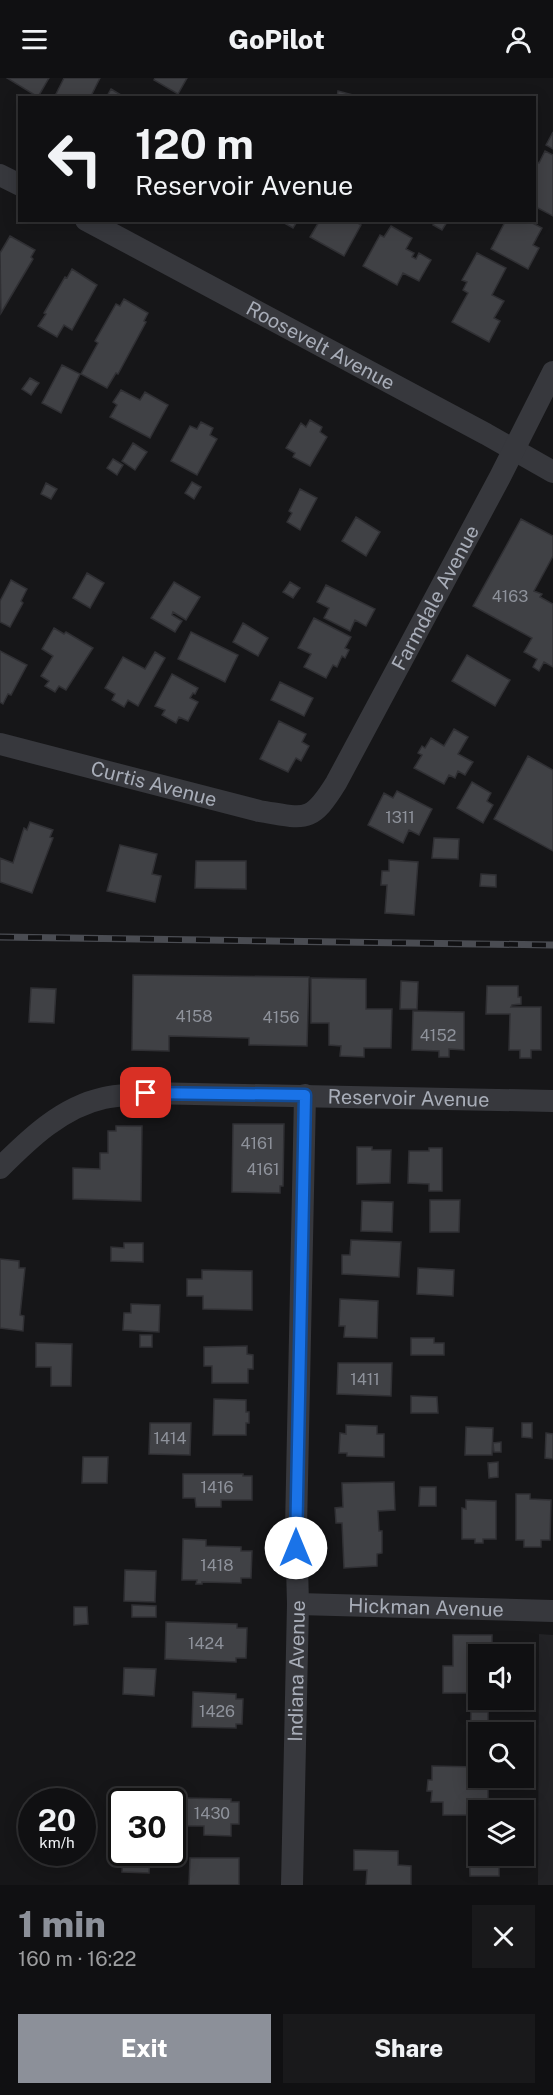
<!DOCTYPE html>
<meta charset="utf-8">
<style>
:root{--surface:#101012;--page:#19191b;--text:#f1f3f6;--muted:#9c9d9f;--line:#303032;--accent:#8c9099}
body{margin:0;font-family:"Public Sans",sans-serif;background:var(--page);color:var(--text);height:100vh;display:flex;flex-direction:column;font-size:22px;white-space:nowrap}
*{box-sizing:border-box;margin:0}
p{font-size:20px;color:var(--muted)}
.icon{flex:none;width:33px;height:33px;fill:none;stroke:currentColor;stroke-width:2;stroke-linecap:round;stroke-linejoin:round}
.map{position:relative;height:1807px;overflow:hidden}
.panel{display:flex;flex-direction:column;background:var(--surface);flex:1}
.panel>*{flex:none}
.guide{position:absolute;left:18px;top:18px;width:518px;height:126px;border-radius:0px;box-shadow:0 3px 15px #0003,0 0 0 2px var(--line);background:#101012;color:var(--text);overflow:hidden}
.tools{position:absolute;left:468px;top:1566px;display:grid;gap:12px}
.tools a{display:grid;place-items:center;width:66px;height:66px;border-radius:0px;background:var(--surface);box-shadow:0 3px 15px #0003,0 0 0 2px var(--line);font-size:30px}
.speed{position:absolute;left:18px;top:1710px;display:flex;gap:12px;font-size:30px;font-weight:700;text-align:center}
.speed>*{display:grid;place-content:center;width:78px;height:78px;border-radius:50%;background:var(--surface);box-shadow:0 3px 15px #0003,0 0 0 2px var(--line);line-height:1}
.speed small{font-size:15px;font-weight:400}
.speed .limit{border:3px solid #111;border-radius:9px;background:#fff;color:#111}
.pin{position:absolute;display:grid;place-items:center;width:51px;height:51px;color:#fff;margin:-26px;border-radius:12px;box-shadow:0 3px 9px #0006}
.me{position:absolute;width:66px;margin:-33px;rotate:0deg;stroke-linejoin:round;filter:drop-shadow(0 0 4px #0008)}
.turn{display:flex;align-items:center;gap:21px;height:126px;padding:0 18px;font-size:27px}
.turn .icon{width:78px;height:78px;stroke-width:2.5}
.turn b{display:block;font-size:42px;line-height:51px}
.round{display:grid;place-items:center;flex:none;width:63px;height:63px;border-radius:0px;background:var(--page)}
.summary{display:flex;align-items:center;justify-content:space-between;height:102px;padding:0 18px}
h1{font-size:36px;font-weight:800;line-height:45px;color:var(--accent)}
.cta{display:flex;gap:12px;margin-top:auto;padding:12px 18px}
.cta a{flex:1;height:69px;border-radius:0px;background:var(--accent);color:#fff;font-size:24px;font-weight:800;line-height:69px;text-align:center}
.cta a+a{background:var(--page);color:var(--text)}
header{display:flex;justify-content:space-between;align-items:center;height:78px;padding:0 18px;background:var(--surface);font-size:27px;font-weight:800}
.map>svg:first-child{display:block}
</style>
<header><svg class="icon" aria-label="menu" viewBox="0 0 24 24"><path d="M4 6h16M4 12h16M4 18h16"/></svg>GoPilot<svg class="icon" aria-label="person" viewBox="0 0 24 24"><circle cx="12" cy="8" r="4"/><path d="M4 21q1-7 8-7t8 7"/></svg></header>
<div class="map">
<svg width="553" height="1807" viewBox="0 0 553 1807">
<rect width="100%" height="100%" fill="#161618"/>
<path fill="#222225" d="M539 1556 553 1557V1807H538Z"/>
<path fill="#404145" stroke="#303034" stroke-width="1.5" d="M7 0H49L38 19Z
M64 0H100L90 20H54Z
M155 0H187L178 16 154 2Z
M111 11 126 20H106Z
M338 13 364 20H337Z
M553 54V71L546 67Z
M545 73 553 77V138L534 128V82L539 85Z
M279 142H298L293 150Z
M320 142H353L361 147 344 178 310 159Z
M436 142 447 144 442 152 433 147Z
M506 142H527L542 150 533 167 539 170 528 191 491 171Z
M391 148 412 160 406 171 414 175 412 179 416 181 419 175 431 182 419 203 403 195 397 207 363 188 380 157 384 159Z
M10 158 35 172 31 179 33 181 1 235 0 175Z
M477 175 506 190 492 217 504 223 494 240 500 243 489 264 452 244 468 215 463 212 467 204 462 202Z
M72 191 97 207 72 252 64 247 57 259 38 248 46 236 44 235 65 199 67 200Z
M124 221 148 235 144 243 146 244 118 296 116 295 107 310 81 296 98 265 95 263 116 226 120 228Z
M62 287 80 296 61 335 42 325Z
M30 300 39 305 31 317 22 311Z
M121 312 140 322 145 314 168 327 150 360 110 339 117 327 113 324Z
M310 342 322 349 320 354 327 359 310 388 293 379 295 375 286 370 301 345 306 349Z
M201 344 213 350 210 357 217 361 197 397 171 383 190 348 197 351Z
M133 365 147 374 135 392 122 383Z
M113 381 123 387 117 397 107 390Z
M192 404 201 409 194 421 185 415Z
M46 405 57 411 51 421 41 416Z
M300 411 317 420 300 452 287 444 292 435 289 433Z
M356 439 380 454 366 478 342 463Z
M521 441 553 458V478L534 513 542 516 540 519 553 526V589L544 584 539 593 533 589 537 581 524 574 532 560 473 528Z
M87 495 104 505 90 530 73 520Z
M11 502 27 511 21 523 23 525 10 549 0 544V523Z
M174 504 200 519 186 542 173 534 172 537 182 543 175 554 151 540Z
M290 504 300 510 293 520 283 514Z
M326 507 375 531 366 548 355 542 350 553 324 540 329 530 317 524Z
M314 540 351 559 345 570 349 572 345 580 342 578 337 589 333 587 326 600 304 589 311 576 298 570Z
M243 545 268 560 258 578 233 564Z
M54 550 64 556 66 554 93 570 66 612 59 608 55 614 45 608 49 603 41 598 53 578 42 571Z
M191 554 238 577 225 604 178 581Z
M0 573 27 587 11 617 8 616 3 626 0 624Z
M155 574 165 580 138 628 128 622 124 629 112 622 115 616 105 610 123 579 145 591Z
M467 577 510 602 495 628 452 603Z
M172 596 198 610 195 616 193 615 190 620 198 624 188 643 179 639 176 645 162 637 165 632 155 628Z
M280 604 313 620 304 638 271 622Z
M279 643 306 656 302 664 309 668 301 683 296 680 288 694 260 681Z
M454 651 468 659 458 676 473 684 465 697 458 693 455 700 449 697 444 706 414 690 422 677 418 675 422 668 425 670 431 660 444 668Z
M528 678 553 692V773L494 741Z
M472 704 491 715 487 723 493 727 483 745 457 730Z
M397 713 432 731 419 757 409 752 403 765 368 747 384 715 393 720Z
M30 744 53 752 50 759 53 760 32 815 0 804V780L13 785 24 750 27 752Z
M434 760 459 761 458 781 432 780Z
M120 767 157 776 152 796 161 798 155 824 107 813Z
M389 782 418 784 414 837 385 835 387 807H381L382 793H389Z
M196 783H246V811L195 810Z
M481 796 496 797V809L480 808Z
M133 897 309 899 307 968 249 967V960L169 958V973L132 972Z
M311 900 366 901V931H392L391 970H364V979L340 978 341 968 329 967V945H311Z
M401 903 418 904 417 931H400Z
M487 908H518V919H521V926L512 927 511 929H541V972H531V980H520V972H509L510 936H486Z
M31 910 56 911 54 945 29 944Z
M413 933 464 934V972L449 971V979H439V973L412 972Z
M233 1046H284L283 1108H280V1115L232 1114Z
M116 1048H142L141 1123 73 1121V1090L100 1091V1075H108V1053H116Z
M357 1069H372V1072H391L390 1105 357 1106Z
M429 1070H442V1113H429V1106L408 1105 409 1073H429Z
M430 1122H460L459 1154H430Z
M362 1123 393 1124 392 1154 361 1153Z
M351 1162 401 1164 399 1199 342 1196V1177H350Z
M124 1165H143V1184L111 1183V1169L124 1170Z
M0 1181 19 1183V1190H25L20 1237 24 1238 23 1253 0 1250Z
M418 1190 454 1192 453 1218 417 1216Z
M202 1192 252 1193V1232L203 1231V1218H187V1201H202Z
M340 1221 378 1223 377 1260 344 1259 345 1248H339Z
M131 1226 160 1227 159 1254 123 1252 124 1235H131Z
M140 1257H152V1269H140Z
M411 1260H434V1265H444V1277H411Z
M36 1265 72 1266 71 1308H51V1289H36Z
M247 1268V1276L253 1277V1291H248V1305H212V1288H204V1269Z
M338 1285H392L391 1318 337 1316Z
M411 1318 437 1319 438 1335H411Z
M214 1321 246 1322V1334H249V1345H246V1357H213Z
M150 1345H191L190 1377 149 1376Z
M522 1345H532V1360L522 1359Z
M346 1347 377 1348V1356H384V1379L347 1378V1375H339L340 1355 346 1356Z
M466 1349 493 1350 492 1377H465Z
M546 1355 553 1356V1381L545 1380Z
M501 1364V1374H494L493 1365Z
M83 1379H108L107 1405H82Z
M498 1384V1399L489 1400 488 1385Z
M183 1396H243V1398H252V1422H221V1429H196L195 1420H183Z
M394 1404 395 1432 378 1433 379 1453H382V1475L377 1476V1488L344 1490 342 1445H336L335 1430 343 1429 342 1405Z
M420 1409H436V1428H419Z
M516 1416H530V1421L551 1422 550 1462H541V1469H524V1462H516Z
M466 1422 496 1423V1461H483V1465H475V1461H462V1430L466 1431Z
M183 1461 206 1462V1468L241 1469V1473H252L251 1500H241V1505L202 1504V1506H196L197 1502H182Z
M125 1492 156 1493 155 1524 124 1523Z
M132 1527 156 1528V1539H132Z
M74 1529H87L88 1546 74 1547Z
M166 1544 237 1546V1550H247L246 1580H236V1584L165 1581Z
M453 1557H492V1576H495H478V1615H443V1588H453Z
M124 1590 156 1591 154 1618 123 1616Z
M193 1614 236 1616V1621H243L242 1646H236V1650L192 1649Z
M471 1634H488V1645H471Z
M468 1656H478V1667L468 1666Z
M432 1688 478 1689V1700H488V1725H468V1737H443V1724H431L432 1713H427L428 1702H432Z
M185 1720 231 1721V1724H239V1746H231V1758L204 1757V1748H184Z
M354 1772 398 1773V1787L411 1788V1807H366L367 1792H354Z
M469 1773H478V1778H499V1798H470Z
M123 1774H150L149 1795 122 1794Z
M190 1780H239V1807H189Z"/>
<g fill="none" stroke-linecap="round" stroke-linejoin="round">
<g stroke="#37383d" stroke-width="22">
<path d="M0 97 20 107"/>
<path id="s1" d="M86 142 486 356 553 394"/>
<path id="s2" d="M0 666 259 733C305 740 310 747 336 705L500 399 553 294"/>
<path id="s3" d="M0 1090C29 1061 62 1029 104 1020 117 1017 132 1017 146 1015L553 1023"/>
<path id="s4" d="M298 1526 553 1533"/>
<path id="s5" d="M292 1807 298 1526 296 1451 305 1017"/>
</g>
<g stroke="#4a4c52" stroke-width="7">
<path id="rail" d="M0 859 553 867"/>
</g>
<use href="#rail" stroke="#111113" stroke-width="4.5" stroke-dasharray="14" stroke-linecap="butt"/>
</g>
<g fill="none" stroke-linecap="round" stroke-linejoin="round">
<g stroke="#114b97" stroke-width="15">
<path id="route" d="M146 1015 305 1017 296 1470"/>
</g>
<use href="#route" stroke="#1a73e8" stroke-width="10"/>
</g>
<g text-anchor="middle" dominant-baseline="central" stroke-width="4.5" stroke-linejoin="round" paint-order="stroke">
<g font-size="16" fill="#8e929b">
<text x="510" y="518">4163</text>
<text x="400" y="739">1311</text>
<text x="194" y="938">4158</text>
<text x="281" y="939">4156</text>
<text x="438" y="957">4152</text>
<text x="257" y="1065">4161</text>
<text x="263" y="1091">4161</text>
<text x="365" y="1301">1411</text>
<text x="170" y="1360">1414</text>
<text x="217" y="1409">1416</text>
<text x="217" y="1487">1418</text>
<text x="206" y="1565">1424</text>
<text x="217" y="1633">1426</text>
<text x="212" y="1735">1430</text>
</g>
<g font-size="20" fill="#a8adb8" stroke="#111113">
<text stroke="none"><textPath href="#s1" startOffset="266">Roosevelt Avenue</textPath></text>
<text stroke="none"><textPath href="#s2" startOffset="570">Farmdale Avenue</textPath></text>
<text stroke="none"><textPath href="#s2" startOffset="159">Curtis Avenue</textPath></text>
<text stroke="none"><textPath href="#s3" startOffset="432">Reservoir Avenue</textPath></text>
<text stroke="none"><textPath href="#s4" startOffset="128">Hickman Avenue</textPath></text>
<text stroke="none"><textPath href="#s5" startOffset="214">Indiana Avenue</textPath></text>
</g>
</g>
</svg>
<div class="tools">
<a><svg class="icon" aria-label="sound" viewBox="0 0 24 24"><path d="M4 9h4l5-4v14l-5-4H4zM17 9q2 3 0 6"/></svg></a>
<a><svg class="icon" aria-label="search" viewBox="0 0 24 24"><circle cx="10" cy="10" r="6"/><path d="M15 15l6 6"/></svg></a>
<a><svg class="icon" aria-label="layers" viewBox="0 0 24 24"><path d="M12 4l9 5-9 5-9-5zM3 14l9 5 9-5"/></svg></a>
</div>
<div class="speed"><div>20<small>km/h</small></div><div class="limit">30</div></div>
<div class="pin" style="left:146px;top:1015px;background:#d93025"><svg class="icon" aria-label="arrive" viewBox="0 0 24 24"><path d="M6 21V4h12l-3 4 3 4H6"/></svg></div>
<svg class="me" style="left:296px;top:1470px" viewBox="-20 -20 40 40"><circle r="19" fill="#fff"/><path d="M0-13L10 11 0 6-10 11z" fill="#1a73e8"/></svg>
<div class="guide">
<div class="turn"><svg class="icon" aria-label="left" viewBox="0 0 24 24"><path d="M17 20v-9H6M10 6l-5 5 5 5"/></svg><div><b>120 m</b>Reservoir Avenue</div></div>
</div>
</div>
<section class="panel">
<div class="summary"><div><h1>1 min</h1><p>160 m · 16:22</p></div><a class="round"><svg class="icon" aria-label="close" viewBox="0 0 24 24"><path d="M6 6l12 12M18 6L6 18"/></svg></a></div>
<div class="cta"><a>Exit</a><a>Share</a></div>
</section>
